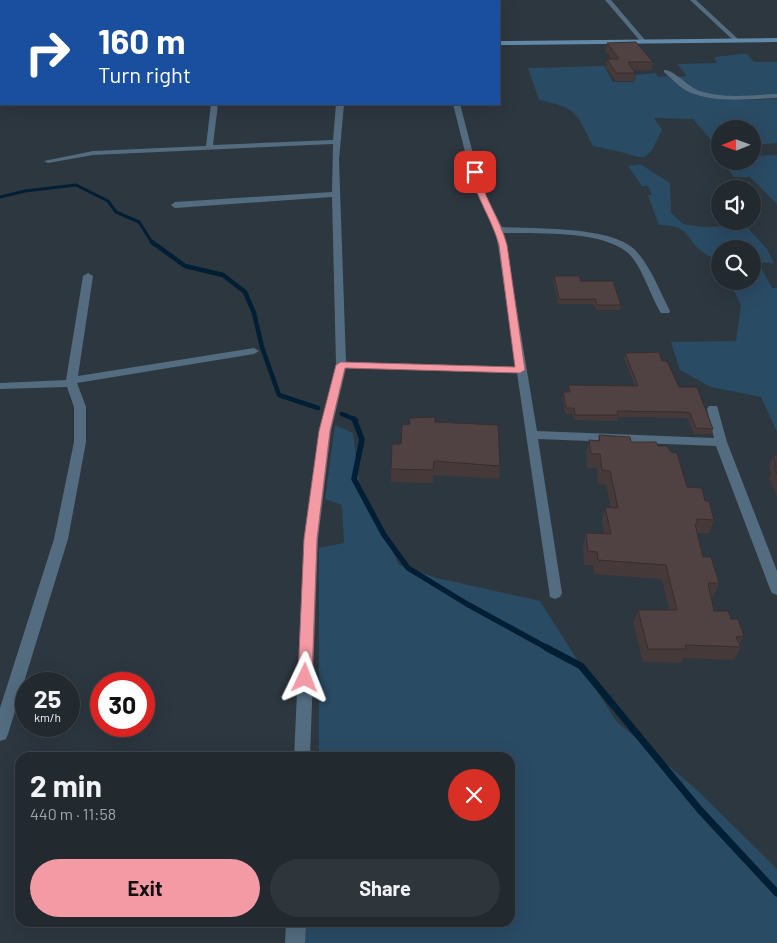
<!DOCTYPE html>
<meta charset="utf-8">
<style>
:root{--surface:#22292f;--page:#2e353b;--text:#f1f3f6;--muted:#a2a6aa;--line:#3f454b;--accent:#f49aa4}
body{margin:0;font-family:Barlow,sans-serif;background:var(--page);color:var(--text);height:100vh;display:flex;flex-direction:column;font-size:19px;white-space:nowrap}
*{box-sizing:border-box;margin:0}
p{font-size:16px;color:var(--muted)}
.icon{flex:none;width:28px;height:28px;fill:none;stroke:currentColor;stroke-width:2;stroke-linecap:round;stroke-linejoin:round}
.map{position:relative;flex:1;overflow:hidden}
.details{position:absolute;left:15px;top:752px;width:500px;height:175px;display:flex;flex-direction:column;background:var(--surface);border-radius:15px;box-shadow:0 5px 20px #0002,0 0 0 1px var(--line)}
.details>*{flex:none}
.banner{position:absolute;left:0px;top:0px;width:500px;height:105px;box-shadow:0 5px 20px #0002,0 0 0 1px var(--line);background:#1a4fa0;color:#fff;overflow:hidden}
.needle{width:32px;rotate:269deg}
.buttons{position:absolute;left:711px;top:120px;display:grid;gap:10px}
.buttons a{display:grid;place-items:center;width:50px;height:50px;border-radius:50%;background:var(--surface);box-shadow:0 5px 20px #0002,0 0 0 1px var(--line);font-size:25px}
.speed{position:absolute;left:15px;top:672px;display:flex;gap:10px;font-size:25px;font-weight:700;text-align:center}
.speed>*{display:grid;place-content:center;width:65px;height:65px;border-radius:50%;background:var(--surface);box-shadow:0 5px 20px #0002,0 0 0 1px var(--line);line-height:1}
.speed small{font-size:12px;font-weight:400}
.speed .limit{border:8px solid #d22;background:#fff;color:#111}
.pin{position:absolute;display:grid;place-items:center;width:42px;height:42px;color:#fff;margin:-21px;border-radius:10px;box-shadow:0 2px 8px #0006}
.me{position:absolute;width:55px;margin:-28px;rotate:2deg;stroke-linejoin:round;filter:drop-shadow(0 0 4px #0008)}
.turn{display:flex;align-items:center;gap:18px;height:105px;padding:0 15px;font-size:22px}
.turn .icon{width:65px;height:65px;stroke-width:2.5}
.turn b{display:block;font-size:35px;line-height:42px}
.round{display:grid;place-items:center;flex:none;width:52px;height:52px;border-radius:26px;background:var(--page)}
.overview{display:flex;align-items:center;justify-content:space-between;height:85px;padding:0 15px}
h1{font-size:30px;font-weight:700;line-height:38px}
.cta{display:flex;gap:10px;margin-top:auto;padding:10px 15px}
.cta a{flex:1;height:58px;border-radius:30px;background:var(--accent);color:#111;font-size:20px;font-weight:700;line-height:58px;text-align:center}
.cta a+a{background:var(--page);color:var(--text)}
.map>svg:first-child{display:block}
</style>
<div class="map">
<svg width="777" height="943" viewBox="0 0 777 943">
<rect width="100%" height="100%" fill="#2d373f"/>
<path fill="#2a4b64" d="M742 54H747L754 62H777V95C754 96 714 100 693 88 688 85 682 80 677 77L687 76 677 64 717 63 714 57Z
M604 66 613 82H634L636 75 656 73 658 77 668 76C693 104 743 100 777 99V143L753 145 752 129H720V146H716L693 119 654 118 662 130 652 150 645 157H637L621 152 593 146C576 113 578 108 539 100L528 68Z
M777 155V204L750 177H734L722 161H752L753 156Z
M640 164 670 183 671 213 683 224 702 227 746 226 767 249 774 263 758 262 772 288H777V432L761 397 711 387 680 370 671 342 736 341 741 305 729 281H752V249H720V265C716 257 710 258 704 253 684 239 692 225 659 225L648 195H652L648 186H642L628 166Z
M335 425 353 433 359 484 399 565 437 578 540 601 616 721 695 788 777 869V943H303L304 923 510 922V758L319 757V548L344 543 342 505 325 499Z"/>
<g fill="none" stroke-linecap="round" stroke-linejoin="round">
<path stroke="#001f34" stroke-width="3" d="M0 197 25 191 76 185 108 201 116 212 139 222 153 244"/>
<path stroke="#001f34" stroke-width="4.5" d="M152 242 185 266 223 275 245 292 254 313 262 347 279 395 318 408
M342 414 356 420"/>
<path stroke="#001f34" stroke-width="5.5" d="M354 419 362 439 354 479 384 535 408 568 467 604 549 649"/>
<path stroke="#001f34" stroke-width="7" d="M547 648 581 666 699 809 777 893"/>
<path fill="#536c7f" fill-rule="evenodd" d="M352 0H358V1H352Z
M483 0H489L490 1H484Z
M605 0H611L645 40V42H641Z
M690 0H696L738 39V41H734Z
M0 5H1V9H0Z
M664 70C673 69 688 87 700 91 724 99 752 95 777 94V98C747 99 712 104 685 90 677 85 671 78 664 72Z
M211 104H218L213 145 333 140 336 104H344L339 160 346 362 516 367 498 245 495 230 474 188 453 104H460L482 188 502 227C534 229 614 226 636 251 651 267 660 292 670 311L669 313H661C651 297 641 264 628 253 601 230 538 234 504 233L537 431 714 438 707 409 709 406H717L727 442 777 571V595L772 593 770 589 716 446 538 439 562 593 560 597 555 599 550 597 517 373 346 368 331 431 318 539 310 758H294L304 539 319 431 336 365 332 197 175 208 171 205 175 202 332 192 333 144 93 155 48 163 44 161 93 151 206 146Z
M88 273 93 276 78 376 254 348 259 351 254 354 77 383 86 407V442L68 539 8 734 6 739 0 741V708L54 539 74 442V407L67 387 0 389V383L66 380 83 276Z
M286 922H306L305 943H285Z"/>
<path fill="#628aa8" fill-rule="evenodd" d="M777 38V42L499 45V41Z"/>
</g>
<path fill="#45393a" d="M607 43 653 62 652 70H633L635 73 634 81H615L606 67 607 59H612L605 51Z
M554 276 581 281 621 305 620 310H596L594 304H558L553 281Z
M625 353 662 361 679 387 713 429 711 434H694L688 419 683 418 618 417 617 421 574 420 573 414H565L562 398 563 392H568V385L635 386 624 358Z
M409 418 435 422 500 466 499 479 433 475V483L391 482V469L409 424Z
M599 435 631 442 705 501 714 520 709 533H697L703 557 719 583 713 597H711L714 611 731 619 744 636 740 644 741 647 734 660 683 658 681 663 643 662 633 623 638 610H669L662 579 594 574 593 565H584L583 546 586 533 604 534 602 521 605 507 611 508 606 485 598 484 597 468H587L586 454 589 440 598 441Z
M774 455H777V496L769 478 771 474 769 465Z"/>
<path fill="#504243" stroke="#382e2f" d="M636 42 653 62H628L635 73H616L607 59H619L607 43Z
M554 276H579L581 281H613L621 305H597L595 299H559Z
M659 352 662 361H667L679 387H697L713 429 696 428 690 413 684 412 617 411 618 415H575L574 408H566L563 392H570L568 385 638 386 625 353Z
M435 417V422L498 425 500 466 434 461 433 470 391 469 392 444H401L402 425 410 424 409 418Z
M599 435 630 437 631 442H656L658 446H667L671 452 677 453 687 487 702 488 705 501H709L714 520 696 519 698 524H695L703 557H711L719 583H708L714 611H728L731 619H738L744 636 736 637 741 647 685 645 686 649H648L638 610H677L666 565 598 560 597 552 588 551 586 533 611 534 605 507 618 508 610 471 602 470 600 454H591L589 440 600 441Z
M774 455H777V474L774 467H776Z"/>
<path fill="#f49aa4" stroke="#9f646b" d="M475 170 478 172C484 198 500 219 507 245L525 370 520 373 345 368 330 431 317 539 312 678 310 682 305 684 300 682 298 678 304 539 319 431 336 365 341 362 515 367 499 245C492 219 476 198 471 172Z"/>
</svg>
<div class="buttons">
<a><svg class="needle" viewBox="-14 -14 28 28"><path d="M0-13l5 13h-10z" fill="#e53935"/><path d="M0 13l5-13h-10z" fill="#a2a6aa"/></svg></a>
<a><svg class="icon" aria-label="sound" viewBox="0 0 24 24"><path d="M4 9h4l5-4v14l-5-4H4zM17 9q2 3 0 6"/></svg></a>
<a><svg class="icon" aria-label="search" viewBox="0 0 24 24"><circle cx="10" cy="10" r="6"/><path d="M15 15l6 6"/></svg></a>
</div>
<div class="speed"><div>25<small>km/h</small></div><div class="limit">30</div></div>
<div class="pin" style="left:475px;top:172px;background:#d93025"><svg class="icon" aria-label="arrive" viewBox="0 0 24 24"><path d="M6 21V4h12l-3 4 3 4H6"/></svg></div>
<svg class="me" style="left:305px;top:678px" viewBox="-20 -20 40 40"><path d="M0-17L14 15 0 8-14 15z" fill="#f49aa4" stroke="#fff" stroke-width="4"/></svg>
<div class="banner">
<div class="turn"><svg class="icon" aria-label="right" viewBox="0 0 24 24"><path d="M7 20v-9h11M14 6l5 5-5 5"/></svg><div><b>160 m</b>Turn right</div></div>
</div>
<section class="details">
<div class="overview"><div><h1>2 min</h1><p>440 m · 11:58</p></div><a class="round" style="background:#d93025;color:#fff"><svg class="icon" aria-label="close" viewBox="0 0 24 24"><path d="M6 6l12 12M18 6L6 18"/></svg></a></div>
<div class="cta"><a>Exit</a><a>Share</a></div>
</section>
</div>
